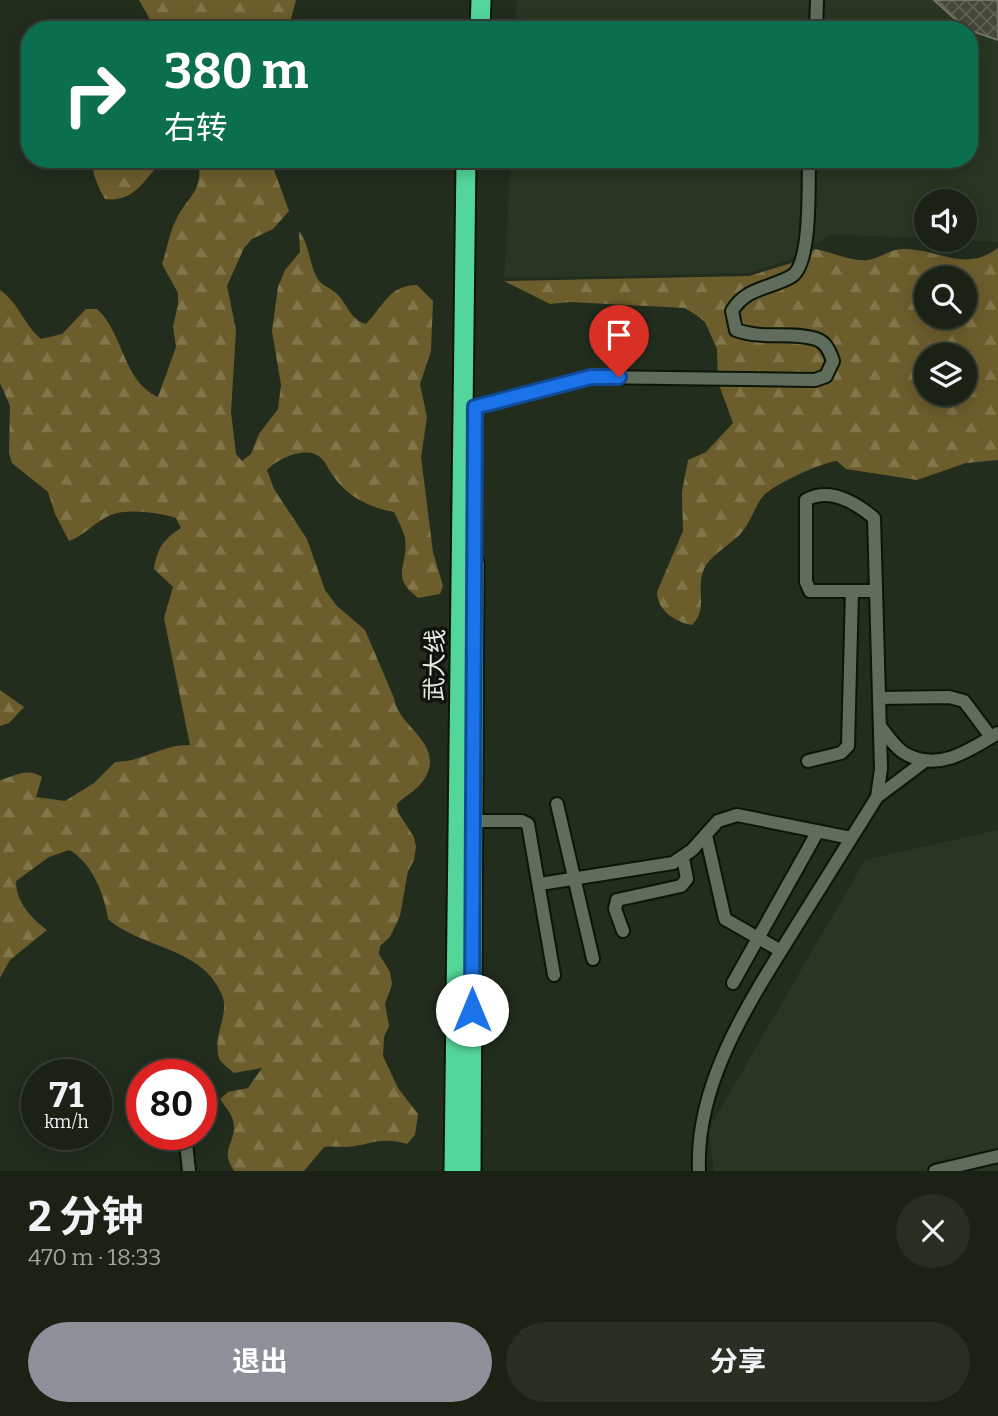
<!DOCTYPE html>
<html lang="zh">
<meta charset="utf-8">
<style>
:root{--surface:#1a2216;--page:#272f23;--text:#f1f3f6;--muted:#9fa4a1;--line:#383f35;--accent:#8c9099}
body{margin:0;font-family:Bitter,"Noto Sans SC",serif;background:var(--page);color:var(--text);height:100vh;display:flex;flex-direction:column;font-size:26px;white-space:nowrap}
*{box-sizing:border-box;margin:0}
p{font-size:23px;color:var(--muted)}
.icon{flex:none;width:38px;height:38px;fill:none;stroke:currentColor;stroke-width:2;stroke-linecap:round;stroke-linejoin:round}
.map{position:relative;height:1171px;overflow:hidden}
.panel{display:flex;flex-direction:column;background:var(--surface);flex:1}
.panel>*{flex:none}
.hud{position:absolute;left:21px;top:21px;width:957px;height:147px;border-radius:28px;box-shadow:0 4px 18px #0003,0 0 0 2px var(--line);background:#0b6e4f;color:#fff;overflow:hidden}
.buttons{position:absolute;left:914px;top:189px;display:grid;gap:14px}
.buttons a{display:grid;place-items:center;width:63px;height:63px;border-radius:50%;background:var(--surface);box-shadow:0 4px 18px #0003,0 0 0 2px var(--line);font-size:35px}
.speed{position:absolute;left:21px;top:1059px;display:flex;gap:14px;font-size:35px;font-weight:700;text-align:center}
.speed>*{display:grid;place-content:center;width:91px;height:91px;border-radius:50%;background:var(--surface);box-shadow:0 4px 18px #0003,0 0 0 2px var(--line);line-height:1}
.speed small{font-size:18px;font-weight:400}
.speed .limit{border:10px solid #d22;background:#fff;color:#111}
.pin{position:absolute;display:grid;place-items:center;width:60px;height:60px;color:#fff;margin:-72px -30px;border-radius:50% 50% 50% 0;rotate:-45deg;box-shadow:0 0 7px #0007}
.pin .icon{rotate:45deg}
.me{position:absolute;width:77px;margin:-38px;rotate:0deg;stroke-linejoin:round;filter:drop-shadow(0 0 5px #0008)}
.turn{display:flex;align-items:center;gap:24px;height:147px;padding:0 28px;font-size:32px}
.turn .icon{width:91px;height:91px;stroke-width:2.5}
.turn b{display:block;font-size:49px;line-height:60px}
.round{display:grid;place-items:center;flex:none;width:74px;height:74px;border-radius:37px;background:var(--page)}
.headline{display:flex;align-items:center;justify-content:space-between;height:119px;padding:0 28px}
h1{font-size:42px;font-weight:700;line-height:52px}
.action{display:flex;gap:14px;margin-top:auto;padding:14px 28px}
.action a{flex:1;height:80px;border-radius:42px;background:var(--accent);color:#fff;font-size:28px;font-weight:700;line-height:80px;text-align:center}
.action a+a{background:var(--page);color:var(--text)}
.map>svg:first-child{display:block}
</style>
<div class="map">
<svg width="998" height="1171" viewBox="0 0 998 1171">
<defs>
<pattern id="forest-firs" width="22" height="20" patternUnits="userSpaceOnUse" patternTransform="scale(1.75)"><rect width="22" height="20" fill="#6c5d2c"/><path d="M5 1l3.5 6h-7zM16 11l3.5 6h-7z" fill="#81754a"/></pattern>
<pattern id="building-cross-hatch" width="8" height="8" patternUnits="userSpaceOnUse" patternTransform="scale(1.75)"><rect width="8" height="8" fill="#454835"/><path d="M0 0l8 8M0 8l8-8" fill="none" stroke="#606352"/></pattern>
</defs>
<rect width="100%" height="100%" fill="#222d1e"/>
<path fill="#283622" d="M517 0H998V242L953 240H964V201H926V239L832 234 792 259 749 273 504 278 511 159H970V30H515Z
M998 830V1171H714L708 1130 865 860Z"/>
<path fill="url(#forest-firs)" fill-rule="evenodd" d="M139 0H296L288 30H156Z
M93 159H164C145 177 136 203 105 199 98 187 91 172 93 159Z
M198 159H270L289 211 273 229 252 239 244 248 227 286 236 330 231 412 236 454 242 461 251 454 259 434 278 409 281 385 272 331 278 287 285 270 300 252 299 231C309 243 309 262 316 276 320 285 329 287 336 293 348 304 350 320 366 324 383 307 389 285 417 285L433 301 431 351 420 384 427 417 421 457 433 552 443 586 440 594 418 598C389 576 409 566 405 538 403 529 398 521 394 512 370 508 348 497 334 477 328 470 326 460 317 455 303 447 277 459 267 470L274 489 307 539 325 590 337 606 365 630 394 698C398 728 448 744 423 781 417 790 405 796 397 804L398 812 414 837 416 847 414 860 408 871 400 916 390 937 380 946 379 954 390 972 392 984 385 1004 389 1026 384 1037 383 1056 398 1088 418 1114 415 1135 407 1144C381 1136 370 1145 347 1147 339 1147 332 1146 324 1147L304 1171H234C221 1150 232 1148 234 1129 235 1117 226 1108 220 1099L228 1092 248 1088 262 1068 234 1073C230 1069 221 1063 219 1058 212 1035 230 1015 222 995 203 947 142 949 108 919 105 895 91 861 69 850L49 857 16 881C16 902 31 918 47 930L10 960 0 978V780C15 776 28 767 42 777L36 797 65 801 94 783 115 762C143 762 162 744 190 745L164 618 173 587 154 569C157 548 164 539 181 528L176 518C160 513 128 508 111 515 96 521 85 535 69 541L55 514 48 492 12 463 9 453 10 406 0 383V290C19 303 24 325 41 339L62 334 86 309H97C124 333 122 381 158 397L176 347 173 327 178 304V293L162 264C167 250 169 234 176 220 189 193 204 193 198 159Z
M998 248V460L966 463 917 480 846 469 837 461C820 463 777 483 764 495 755 505 751 522 742 532 731 545 712 553 704 569 695 589 709 608 692 625 675 622 657 610 657 592L683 531 682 492 688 460 706 452 733 423 718 382 717 349 705 322 696 315 685 308 570 302 550 304 504 281 749 276 795 262 815 249C831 252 852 262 868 260 881 258 890 249 904 249 940 249 965 273 998 248ZM926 278H964V317H926ZM926 355H964V394H926Z
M0 690 24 707 9 723 0 726Z"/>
<path fill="url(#building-cross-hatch)" stroke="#747764" stroke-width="2" d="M934 0H998V40L966 29Z"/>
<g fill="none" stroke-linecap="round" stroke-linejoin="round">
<g stroke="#0b1508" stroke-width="16">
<path id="minor" d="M816 30 817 0
M462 409 591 377 815 380 826 376 833 361C830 352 826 342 816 339 791 331 764 340 736 330L732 311C746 287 770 289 792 276 812 263 808 183 809 159
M879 698 949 697 964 701 991 737
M880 726C887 735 896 749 906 754 939 772 970 750 998 733
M808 761 841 753 848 746 852 591
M877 797 925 761
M557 804 593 959
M473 821H522L528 824 554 975
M706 835 725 919 781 951
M540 884 673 863 692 850 718 821 737 815 851 838
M623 931 615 909 617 900 681 886 687 879 683 858
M733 983 818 831
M185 1134 189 1171
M699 1171C695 1081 752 998 797 925 824 882 850 840 877 797L881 769 874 518C855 502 829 487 806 500V582L810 591H876
M935 1171 998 1156"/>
</g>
<g stroke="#0b1508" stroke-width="23">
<path id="highway" d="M480 30 481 0
M454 1171 466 159
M471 1171 474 563"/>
</g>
<use href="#minor" stroke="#606d5c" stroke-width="12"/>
<use href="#highway" stroke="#53d699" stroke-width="19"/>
</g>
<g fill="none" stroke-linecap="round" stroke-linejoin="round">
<g stroke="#114b97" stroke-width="18">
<path id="route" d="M472 1010 475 407 591 377H619"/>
</g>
<use href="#route" stroke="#1a73e8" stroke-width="12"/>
</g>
<g text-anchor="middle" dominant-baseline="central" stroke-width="7" stroke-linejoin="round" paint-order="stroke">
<g font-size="24" fill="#e5ede3" stroke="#0f130d">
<text transform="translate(435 665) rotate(-89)">武大线</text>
</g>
</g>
</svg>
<div class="buttons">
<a><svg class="icon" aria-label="sound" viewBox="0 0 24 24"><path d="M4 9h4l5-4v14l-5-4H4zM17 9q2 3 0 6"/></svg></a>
<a><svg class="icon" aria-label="search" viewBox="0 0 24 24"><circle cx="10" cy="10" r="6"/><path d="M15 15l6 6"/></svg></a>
<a><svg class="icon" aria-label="layers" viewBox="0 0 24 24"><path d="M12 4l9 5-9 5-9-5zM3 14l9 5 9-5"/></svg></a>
</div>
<div class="speed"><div>71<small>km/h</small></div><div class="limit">80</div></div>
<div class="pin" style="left:619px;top:377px;background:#d93025"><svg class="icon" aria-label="arrive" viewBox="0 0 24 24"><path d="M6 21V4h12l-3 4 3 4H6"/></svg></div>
<svg class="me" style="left:472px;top:1010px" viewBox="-20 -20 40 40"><circle r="19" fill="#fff"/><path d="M0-13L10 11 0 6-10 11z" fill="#1a73e8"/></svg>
<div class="hud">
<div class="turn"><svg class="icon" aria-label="right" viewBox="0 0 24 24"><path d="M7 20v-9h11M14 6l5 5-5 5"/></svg><div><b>380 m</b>右转</div></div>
</div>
</div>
<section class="panel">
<div class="headline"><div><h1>2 分钟</h1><p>470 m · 18:33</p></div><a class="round"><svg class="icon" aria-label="close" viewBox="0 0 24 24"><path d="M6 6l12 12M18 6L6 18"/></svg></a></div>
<div class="action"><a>退出</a><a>分享</a></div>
</section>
